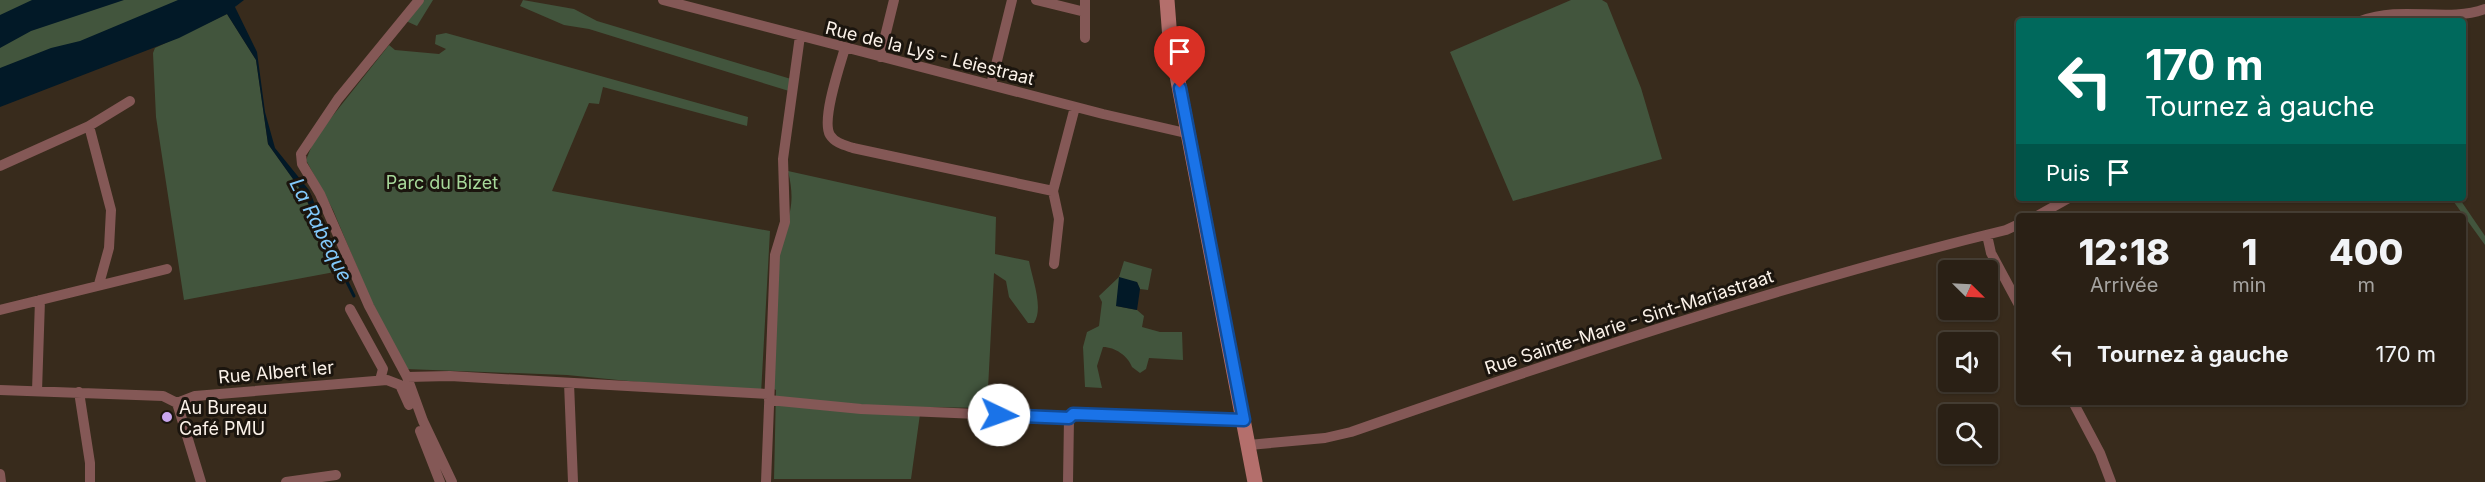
<!DOCTYPE html>
<html lang="fr">
<meta charset="utf-8">
<style>
:root{--surface:#2a2015;--page:#362d22;--text:#f1f3f6;--muted:#a5a3a0;--line:#463e34}
body{margin:0;font-family:Inter,sans-serif;background:var(--page);color:var(--text);height:100vh;display:flex;flex-direction:column;font-size:22px;white-space:nowrap}
*{box-sizing:border-box;margin:0}
p{font-size:20px;color:var(--muted)}
.icon{flex:none;width:33px;height:33px;fill:none;stroke:currentColor;stroke-width:2;stroke-linecap:round;stroke-linejoin:round}
.map{position:relative;flex:1;overflow:hidden}
.sheet{position:absolute;left:2016px;top:213px;width:450px;height:192px;display:flex;flex-direction:column;background:var(--surface);border-radius:6px;box-shadow:0 2px 4px #0004,0 0 0 2px var(--line)}
.sheet>*{flex:none}
.banner{position:absolute;left:2016px;top:18px;width:450px;height:183px;border-radius:6px;box-shadow:0 2px 4px #0004,0 0 0 2px var(--line);background:#00695c;color:#fff;overflow:hidden}
.needle{width:39px;rotate:114deg}
.fabs{position:absolute;left:1938px;top:260px;display:grid;gap:12px}
.fabs a{display:grid;place-items:center;width:60px;height:60px;border-radius:6px;background:var(--surface);box-shadow:0 2px 4px #0004,0 0 0 2px var(--line);font-size:30px}
.pin{position:absolute;display:grid;place-items:center;width:51px;height:51px;color:#fff;margin:-62px -26px;border-radius:50% 50% 50% 0;rotate:-45deg;box-shadow:0 0 6px #0007}
.pin .icon{rotate:45deg}
.me{position:absolute;width:66px;margin:-33px;rotate:93deg;stroke-linejoin:round;filter:drop-shadow(0 0 4px #0008)}
.turn{display:flex;align-items:center;gap:21px;height:126px;padding:0 30px;font-size:27px}
.turn .icon{width:78px;height:78px;stroke-width:2.5}
.turn b{display:block;font-size:42px;line-height:51px}
.then{display:flex;align-items:center;height:57px;padding:0 30px;background:#0003;gap:12px;font-size:22px}
.eta{display:flex;justify-content:space-evenly;align-items:center;height:102px;text-align:center}
.eta b{font-size:36px;font-weight:800;line-height:42px}
ul{padding:0;list-style:none}
li{display:flex;align-items:center;gap:18px;height:78px;padding:0 30px}
li div{flex:1}
li b{display:block;font-size:22px}
li em{font-style:normal}
.map>svg:first-child{display:block}
</style>
<div class="map">
<svg width="2485" height="482" viewBox="0 0 2485 482">
<rect width="100%" height="100%" fill="#382b1c"/>
<path fill="#42553d" d="M0 0H243L235 7 0 106Z
M420 0H433L417 26 406 21Z
M523 0 574 9 597 21 791 79 789 91 589 29 564 25 520 6Z
M1571 0H1602L1607 3 1641 88 1662 159 1513 201 1450 52Z
M227 14 256 60 268 144 303 193 340 271 184 300 156 117 153 53 155 48Z
M446 33 748 117 747 126 603 87 599 104 589 103 552 191 770 231 761 394 567 375 406 369 369 296 333 210 306 160 315 138 389 45 395 50 439 54 446 49 435 44 436 35Z
M788 171 996 217 995 254 1029 261C1032 278 1044 308 1034 323H1028L1009 297 1006 281 994 273 987 408 921 407 911 479H774L776 390 772 388C774 346 771 298 778 257 784 221 798 212 788 171Z
M2451 198H2459L2485 236V245Z
M1124 261 1152 269 1148 290 1140 289 1137 282 1116 306 1137 310 1144 316 1142 327 1160 332H1182L1183 360 1149 358 1146 369 1140 373 1132 367C1128 356 1115 347 1103 347L1097 366 1102 388 1085 387 1083 347 1087 332 1099 326 1102 302 1099 296 1119 277Z"/>
<path fill="#021927" d="M32 0H124L31 31 0 48V15Z
M178 0H244L235 7 257 52 265 112 275 148 309 190 342 270 303 193 268 144 256 60 227 14 179 38 0 107V68L51 48 80 41Z
M1119 277 1137 282 1140 289 1137 310 1116 306Z"/>
<g fill="none" stroke-linecap="round" stroke-linejoin="round">
<path stroke="#021927" stroke-width="3" d="M340 268 354 296"/>
<path stroke="#845856" stroke-width="10" d="M419 0 338 99 301 154 302 164 320 194 369 306 407 377 423 421 452 482
M663 0 1103 114 1190 134
M1036 0 1085 12
M1085 0V38
M2361 21C2402 5 2447 23 2485 9
M845 48C840 65 821 120 830 135 835 143 844 145 853 148L1053 191 1059 219 1054 264
M880 57 894 0
M991 85 1012 0
M89 126 111 210 109 248 99 284
M0 166 89 126 130 101
M1053 191 1075 107
M2037 216 2069 198
M1987 235 1991 253 2019 305
M350 309 383 369 380 380
M0 310 167 269
M407 377 450 376 768 394
M569 383 573 482
M0 390 163 396 177 403 201 482
M37 391 40 300
M79 392 90 463V482
M769 400 861 409 1069 418 1073 414 1244 420
M2073 402 2100 453 2111 482
M177 403 195 396 387 380 400 385 409 405
M420 431 440 482
M1249 445 1325 438 1351 432C1567 357 1783 284 2006 230L2019 224
M0 474 1 482
M286 482 336 475
M766 482 775 255 785 222 783 159 800 36
M1068 482 1069 418"/>
<path stroke="#b46f6c" stroke-width="15" d="M1167 0 1170 39 1255 482"/>
</g>
<g fill="none" stroke-linecap="round" stroke-linejoin="round">
<g stroke="#114b97" stroke-width="15">
<path id="route" d="M999 415 1069 418 1073 414 1244 420 1180 88"/>
</g>
<use href="#route" stroke="#1a73e8" stroke-width="10"/>
</g>
<circle fill="#c8a6ef" stroke="#1b150e" stroke-width="2" cx="167" cy="417" r="6"/>
<g text-anchor="middle" dominant-baseline="central" stroke-width="6" stroke-linejoin="round" paint-order="stroke">
<g font-size="18" fill="#fbf2e9" stroke="#1b150e">
<text transform="translate(930 53) rotate(14)">Rue de la Lys - Leiestraat</text>
<text transform="translate(1629 322) rotate(-18)">Rue Sainte-Marie - Sint-Mariastraat</text>
<text transform="translate(276 372) rotate(-5)">Rue Albert Ier</text>
</g>
<g font-size="18" fill="#a7d99a" stroke="#1b150e">
<text x="442" y="182">Parc du Bizet</text>
</g>
<g font-size="18" fill="#fbf2e9" stroke="#1b150e" text-anchor="start">
<text x="179" y="407">Au Bureau<tspan x="179" dy="21">Café PMU</tspan></text>
</g>
<g font-size="20" font-style="italic" fill="#82c9fb" stroke="#1b150e">
<text transform="translate(321 230) rotate(63)">La Rabèque</text>
</g>
</g>
</svg>
<div class="fabs">
<a><svg class="needle" viewBox="-14 -14 28 28"><path d="M0-13l5 13h-10z" fill="#e53935"/><path d="M0 13l5-13h-10z" fill="#a5a3a0"/></svg></a>
<a><svg class="icon" aria-label="sound" viewBox="0 0 24 24"><path d="M4 9h4l5-4v14l-5-4H4zM17 9q2 3 0 6"/></svg></a>
<a><svg class="icon" aria-label="search" viewBox="0 0 24 24"><circle cx="10" cy="10" r="6"/><path d="M15 15l6 6"/></svg></a>
</div>
<div class="pin" style="left:1180px;top:88px;background:#d93025"><svg class="icon" aria-label="arrive" viewBox="0 0 24 24"><path d="M6 21V4h12l-3 4 3 4H6"/></svg></div>
<svg class="me" style="left:999px;top:415px" viewBox="-20 -20 40 40"><circle r="19" fill="#fff"/><path d="M0-13L10 11 0 6-10 11z" fill="#1a73e8"/></svg>
<div class="banner">
<div class="turn"><svg class="icon" aria-label="left" viewBox="0 0 24 24"><path d="M17 20v-9H6M10 6l-5 5 5 5"/></svg><div><b>170 m</b>Tournez à gauche</div></div>
<div class="then">Puis<svg class="icon" aria-label="arrive" viewBox="0 0 24 24"><path d="M6 21V4h12l-3 4 3 4H6"/></svg></div>
</div>
<section class="sheet">
<div class="eta">
<div><b>12:18</b><p>Arrivée</p></div>
<div><b>1</b><p>min</p></div>
<div><b>400</b><p>m</p></div>
</div>
<ul>
<li><svg class="icon" aria-label="left" viewBox="0 0 24 24"><path d="M17 20v-9H6M10 6l-5 5 5 5"/></svg><div><b>Tournez à gauche</b></div><em>170 m</em></li>
</ul>
</section>
</div>
